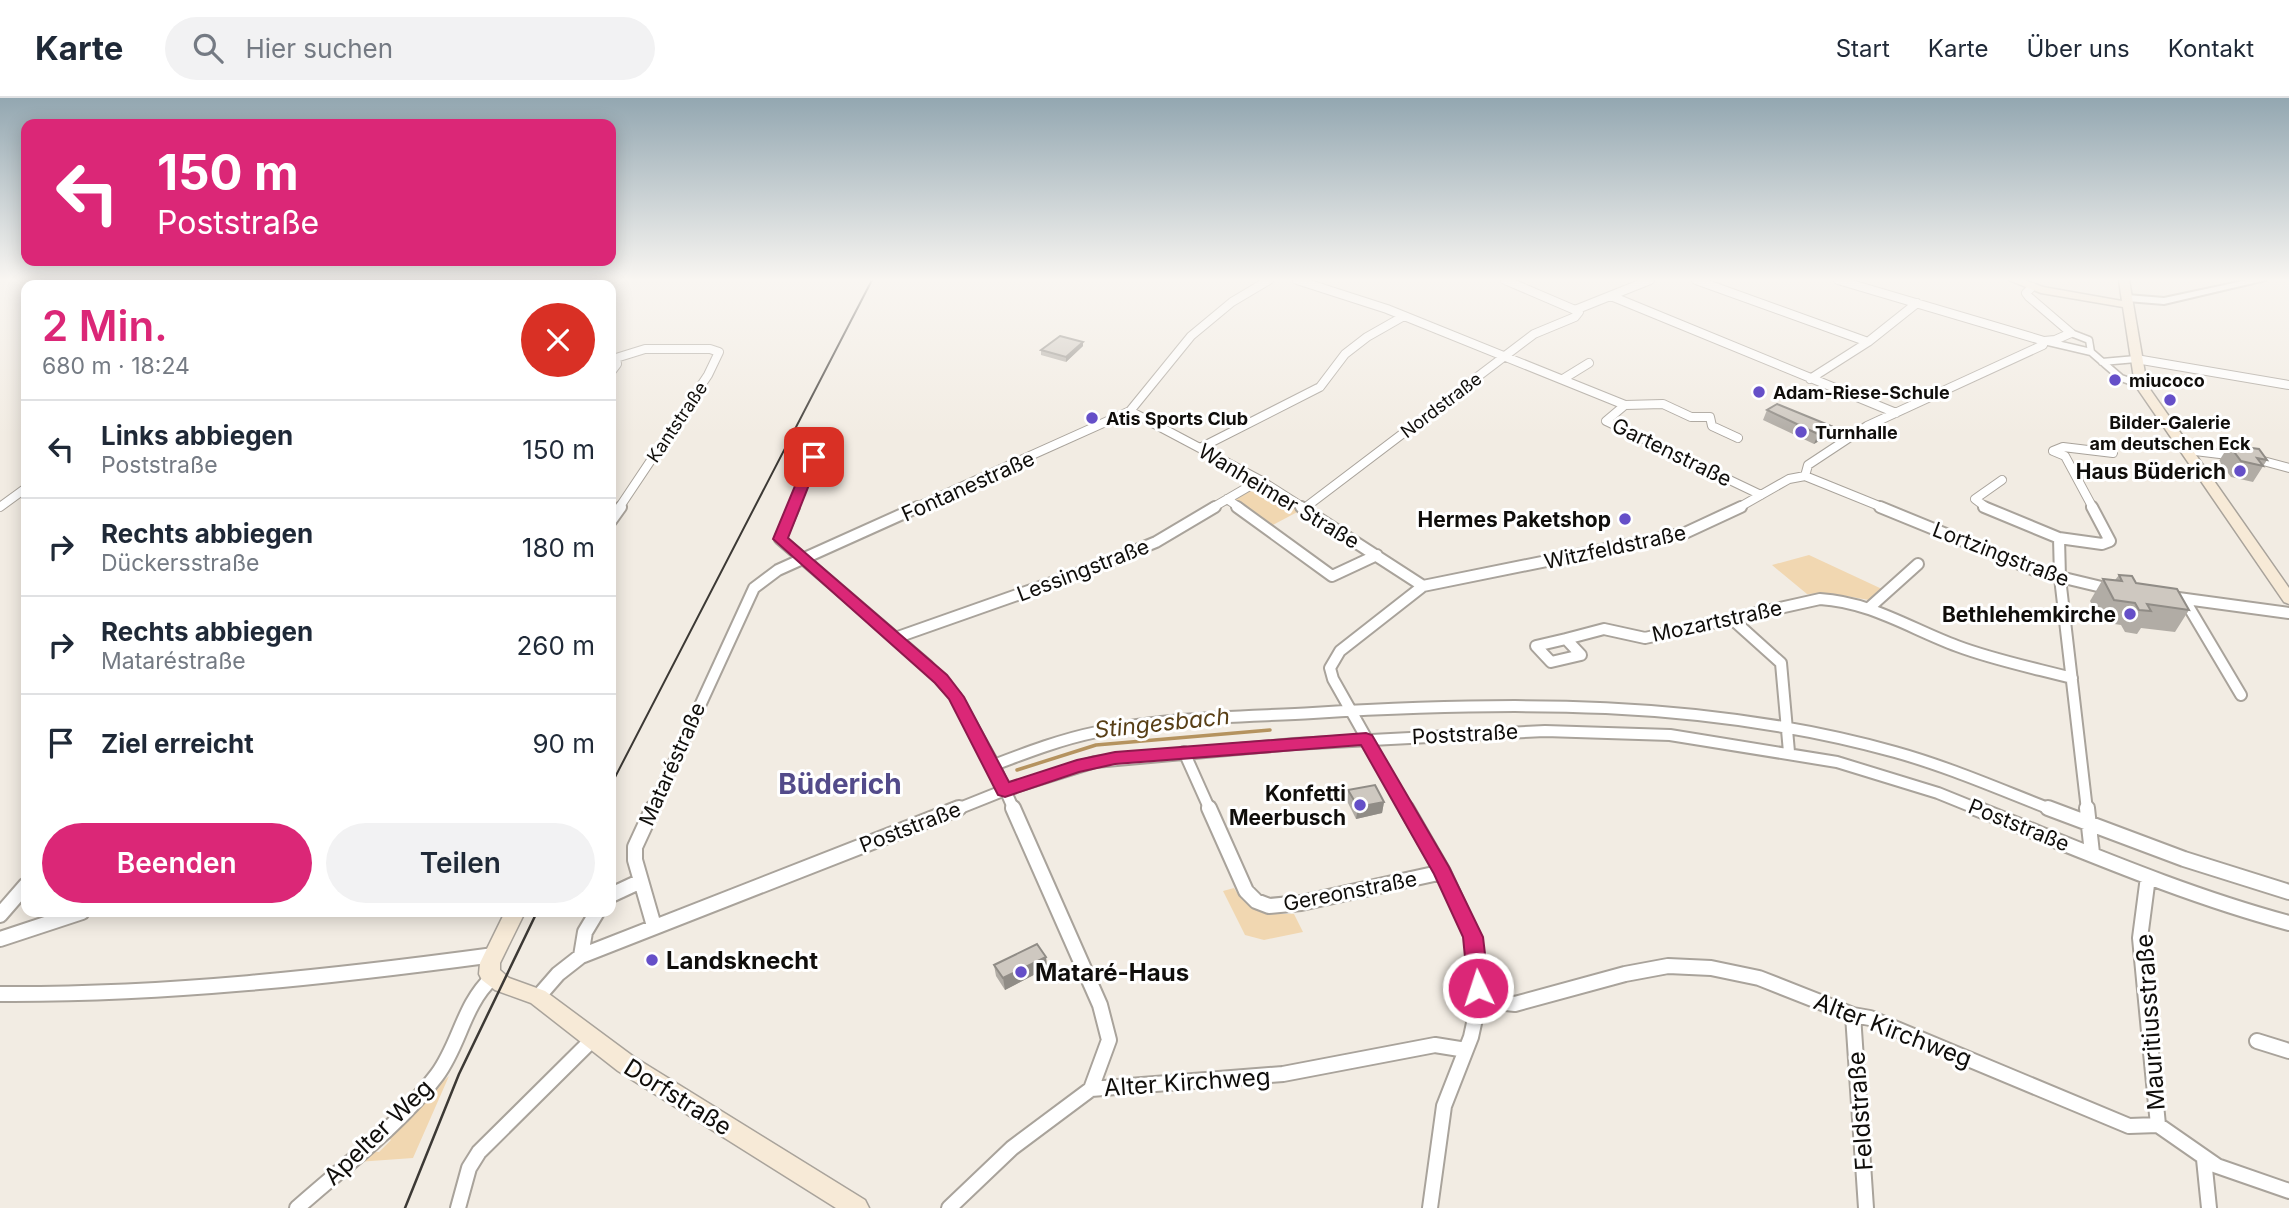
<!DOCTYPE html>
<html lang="de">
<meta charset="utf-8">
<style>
:root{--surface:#fff;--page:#f2f2f3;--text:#1f2937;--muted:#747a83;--line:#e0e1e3;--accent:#db2777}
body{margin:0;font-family:Inter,sans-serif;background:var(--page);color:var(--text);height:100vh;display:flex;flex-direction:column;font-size:26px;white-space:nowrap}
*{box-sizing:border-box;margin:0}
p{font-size:23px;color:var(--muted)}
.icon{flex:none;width:38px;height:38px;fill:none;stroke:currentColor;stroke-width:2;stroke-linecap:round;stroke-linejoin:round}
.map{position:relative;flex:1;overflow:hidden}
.panel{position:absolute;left:21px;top:182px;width:595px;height:637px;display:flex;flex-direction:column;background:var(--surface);border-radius:14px;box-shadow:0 4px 18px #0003}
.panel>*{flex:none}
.hud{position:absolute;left:21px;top:21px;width:595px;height:147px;border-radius:14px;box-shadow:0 4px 18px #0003;background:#db2777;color:#fff;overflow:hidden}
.pin{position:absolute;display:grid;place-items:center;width:60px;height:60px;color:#fff;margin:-30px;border-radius:14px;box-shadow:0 4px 10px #0006}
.me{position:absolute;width:77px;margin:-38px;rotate:356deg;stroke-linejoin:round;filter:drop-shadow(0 0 5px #0008)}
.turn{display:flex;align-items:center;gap:24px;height:147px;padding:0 21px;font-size:32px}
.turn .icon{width:91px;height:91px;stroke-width:2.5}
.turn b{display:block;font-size:49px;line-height:60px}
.round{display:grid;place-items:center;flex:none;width:74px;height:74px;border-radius:37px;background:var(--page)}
.head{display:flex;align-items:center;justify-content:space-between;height:119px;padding:0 21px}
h1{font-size:42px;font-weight:600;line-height:52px;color:var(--accent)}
.primary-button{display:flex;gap:14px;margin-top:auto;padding:14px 21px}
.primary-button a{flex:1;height:80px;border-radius:42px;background:var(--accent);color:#fff;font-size:28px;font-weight:600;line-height:80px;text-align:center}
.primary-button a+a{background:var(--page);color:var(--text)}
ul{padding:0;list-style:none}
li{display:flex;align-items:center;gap:21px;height:98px;padding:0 21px;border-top:2px solid var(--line)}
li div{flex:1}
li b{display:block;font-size:26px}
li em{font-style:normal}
header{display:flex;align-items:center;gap:42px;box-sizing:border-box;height:98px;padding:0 35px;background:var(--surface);border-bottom:2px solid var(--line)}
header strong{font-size:33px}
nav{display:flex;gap:38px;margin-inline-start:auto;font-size:24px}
.search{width:490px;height:63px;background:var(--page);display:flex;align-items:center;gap:18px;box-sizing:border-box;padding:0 24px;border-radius:38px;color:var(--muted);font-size:26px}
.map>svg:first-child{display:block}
</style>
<header>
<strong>Karte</strong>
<div class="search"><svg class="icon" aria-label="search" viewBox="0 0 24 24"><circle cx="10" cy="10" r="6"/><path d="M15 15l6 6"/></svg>Hier suchen</div>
<nav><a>Start</a><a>Karte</a><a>Über uns</a><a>Kontakt</a></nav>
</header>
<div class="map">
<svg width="2289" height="1110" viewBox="0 0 2289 1110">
<rect width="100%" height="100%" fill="#f2ece3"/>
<path fill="#f1d7b1" d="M1260 385 1303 411 1269 429 1232 402Z
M1809 457 1882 491 1869 502 1829 495 1807 496 1772 467Z
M1234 790C1249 816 1265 816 1294 816L1303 834 1264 842 1245 837 1223 793Z
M449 978 413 1060 357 1064 369 1053 379 1054 391 1042 386 1037Z"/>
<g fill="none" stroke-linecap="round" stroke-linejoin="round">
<path stroke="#b5935f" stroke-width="2.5" d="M575 187 580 182"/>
<path stroke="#b5935f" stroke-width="3.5" d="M1017 672 1096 647 1270 632"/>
<g stroke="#a9a39b" stroke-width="9">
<path id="pedestrian" d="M2071 235 2089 242 2091 254
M2044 243 2091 254 2121 280 2141 287
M2102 264 2136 261"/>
</g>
<g stroke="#a9a39b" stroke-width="10">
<path id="minor-far2" d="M1297 182 1387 211 1625 307 1606 323 1761 397
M1505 182 1575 212
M1696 182 1868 244
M1838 182 2044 243 2055 242 2071 235 2029 199 2026 195 2032 189
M1611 198 1896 315
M2136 261 2289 287
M611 274 617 266 616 260 645 251H710L719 254 708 277 619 410
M1563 281 1589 265
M1810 281 1868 244 1917 205
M1625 307 1663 306 1691 319H1710L1712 328 1738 340
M1130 313 1260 382 1304 410
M1200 350 1320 289 1345 256 1367 239 1404 218
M2187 352 2236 358
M2252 360 2289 370
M1805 378 1808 367 1867 328 2043 247 2044 243
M1227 401 1240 410
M0 409 26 390
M1306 409 1534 236 1575 219 1579 214 1575 212 1650 182
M793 410 814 360
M914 410 1130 313 1191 238 1232 204 1269 182
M1212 410 1260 382
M1738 410 1789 381 1805 378 1884 410
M1987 410 1975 401 2002 382
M2093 410 2065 358 2053 353 2063 349 2113 355"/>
</g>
<g stroke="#a9a39b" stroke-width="14">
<path id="minor-far1" d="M794 409 780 441 927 567 956 599 994 667 1014 712
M1237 409 1332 478 1377 457
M1301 409 1423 488
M1880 409 2039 474 2110 491
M1984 409 2059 440 2060 480 2087 712
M611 423 621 409
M2059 440 2102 446 2110 443 2092 409
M2171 499 2289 515
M2184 501 2241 597
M1869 510 1918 466
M1732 521 1781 565 1789 654
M895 540 1088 472 1156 444 1215 409
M1566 541 1581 557 1551 564 1536 548Z
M1566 541 1604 531 1645 540 1820 501C1871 504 1911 531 1957 548 1994 562 2034 570 2072 580
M1184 654 1210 712
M994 667C1028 654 1062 641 1097 634 1168 619 1241 619 1313 615 1508 603 1705 601 1895 654 1949 669 2001 692 2053 712
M652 712 754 490 778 472 918 409
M955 712 1005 692 1095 664 1294 646 1545 633 1670 637 1837 664 1938 695 1980 712
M1407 712 1333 581 1330 570 1340 553 1423 488 1685 435 1741 409"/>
</g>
<g stroke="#a9a39b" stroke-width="18">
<path id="minor" d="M653 710 635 749V762L654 828
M1013 710 1100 907 1109 942 1091 991
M1209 710 1246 793 1256 803 1269 808 1301 805 1443 774
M1406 710 1443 774 1473 839 1478 868 1476 916 1471 939 1444 1008 1430 1110
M1975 710C2079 751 2181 796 2289 825
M2048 710 2184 761 2289 794
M2087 710 2092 755
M2148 779 2140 840 2158 1027
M611 797 641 783
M0 817 26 787
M0 841 82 814
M581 858 585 834 597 814
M0 896C166 897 330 879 494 857
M538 899 558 876 581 858 959 710
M1477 902 1515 906 1625 876 1668 868 1711 870 1759 880 1853 917 1870 920 2129 1028 2158 1027 2217 1068 2289 1093
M1853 917 1866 1110
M2257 943 2289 953
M2204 1061 2209 1110
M297 1110C344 1068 399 1028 437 977 460 946 463 907 492 880
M458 1110 469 1070 479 1054 592 942
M949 1110 1012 1050 1091 991 1283 976 1435 947 1466 952"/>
</g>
<g stroke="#a9a39b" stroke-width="4">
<path id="tertiary" d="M2248 182H2266L2164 206 2127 203 2122 200 2127 197 2164 200Z"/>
</g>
<g stroke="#a9a39b" stroke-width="3">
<path id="secondary" d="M228 182H238L241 187H231Z
M2009 182H2024L2043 189 2122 203 2119 182H2129L2147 287 2289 490V506L2284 504 2135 287 2123 209 2041 195Z
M505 814H525L500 865V872L509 880 545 893 634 959 865 1102 869 1110H836L618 973 531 905 495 892 482 882 479 876 480 865Z"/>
</g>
<use href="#pedestrian" stroke="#fff" stroke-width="6"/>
<use href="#minor-far2" stroke="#fff" stroke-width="8"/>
<use href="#minor-far1" stroke="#fff" stroke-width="10"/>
<use href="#minor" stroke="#fff" stroke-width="14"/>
<use href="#tertiary" fill="#fff" fill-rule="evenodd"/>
<use href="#secondary" fill="#f7ead7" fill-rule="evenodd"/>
<path stroke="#3c3935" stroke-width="2" d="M611 687 872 182"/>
<path stroke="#3c3935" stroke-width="2.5" d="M405 1110 459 976 537 814"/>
</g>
<path fill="#b1aca5" d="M1083 248 1066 264 1041 257V252Z
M1767 312 1827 338 1814 346 1763 322Z
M2229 347 2267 362 2253 384 2231 379 2219 363Z
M2119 477 2189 512 2175 534 2141 530 2137 536 2125 534 2121 527 2101 524 2090 503 2103 481 2115 482Z
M1348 692 1384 704 1382 715 1356 721 1347 703Z
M1046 859 1047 870 1005 892 996 878 994 867Z"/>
<path fill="#908c86" d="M1083 244V248L1066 264V259Z
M1831 328 1827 338 1814 346 1818 336Z
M1384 704 1382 715 1356 721 1358 709Z
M1046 859 1047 870 1005 892 1003 880Z"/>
<path fill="#cec8c0" stroke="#908c86" stroke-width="2" d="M1060 238 1083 244 1066 259 1041 252Z
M1777 306 1831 328 1818 336 1767 312Z
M2229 347 2259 351 2267 362 2257 360 2263 368 2241 363Z
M2119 477 2132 478 2136 485 2177 491 2189 512 2147 506 2151 513 2139 512 2135 505 2114 502 2103 481 2122 483Z
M1375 687 1384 704 1358 709 1348 692Z
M1037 846 1046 859 1003 880 994 867Z"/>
<linearGradient id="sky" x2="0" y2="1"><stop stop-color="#93a7b1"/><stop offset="0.54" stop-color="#f9f6f2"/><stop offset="1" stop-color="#f9f6f2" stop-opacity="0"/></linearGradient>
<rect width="2289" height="337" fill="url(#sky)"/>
<path fill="#db2777" stroke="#8e194d" stroke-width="2" d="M814 356 820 359 788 440 947 577 964 599 1009 684 1077 662 1115 654 1366 635 1372 637 1449 769 1483 839 1489 890 1486 896 1478 898 1471 896 1468 890 1463 839 1434 776 1361 647 1115 666 1079 674 1005 699 998 697 949 601 935 585 773 441 807 359Z"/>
<g fill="#654fc8" stroke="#fff" stroke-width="2.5">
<circle cx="2115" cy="282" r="7"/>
<circle cx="1759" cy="294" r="7"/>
<circle cx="2170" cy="302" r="7"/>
<circle cx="1092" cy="320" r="7"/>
<circle cx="1801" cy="334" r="7"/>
<circle cx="2240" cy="373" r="7"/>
<circle cx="1625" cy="421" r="7"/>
<circle cx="2130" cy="516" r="7"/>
<circle cx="1360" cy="707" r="7"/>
<circle cx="652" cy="862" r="7"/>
<circle cx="1021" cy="874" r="7"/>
</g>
<g text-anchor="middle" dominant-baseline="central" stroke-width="6" stroke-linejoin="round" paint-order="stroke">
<g font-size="18" font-weight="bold" fill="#100e0b" stroke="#fff" text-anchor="start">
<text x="2129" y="282">miucoco</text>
<text x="1773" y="294">Adam-Riese-Schule</text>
<text x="1106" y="320">Atis Sports Club</text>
<text x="2170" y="324" text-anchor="middle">Bilder-Galerie<tspan x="2170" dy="21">am deutschen Eck</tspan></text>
<text x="1815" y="334">Turnhalle</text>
</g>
<g font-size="18" fill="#100e0b" stroke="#fff">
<text transform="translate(1441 307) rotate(-37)">Nordstraße</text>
<text transform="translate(677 324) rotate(-56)">Kantstraße</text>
</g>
<g font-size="21" fill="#100e0b" stroke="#fff">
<text transform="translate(1672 354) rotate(26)">Gartenstraße</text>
<text transform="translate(968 388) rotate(-24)">Fontanestraße</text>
<text transform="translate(1279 398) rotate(31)">Wanheimer Straße</text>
<text transform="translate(1615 449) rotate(-12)">Witzfeldstraße</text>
<text transform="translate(2001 456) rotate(21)">Lortzingstraße</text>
<text transform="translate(1083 472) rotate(-21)">Lessingstraße</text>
<text transform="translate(1717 523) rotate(-12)">Mozartstraße</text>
<text transform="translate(1465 636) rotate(-3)">Poststraße</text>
<text transform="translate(672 666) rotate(-66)">Mataréstraße</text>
<text transform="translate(2019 727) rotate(22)">Poststraße</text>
<text transform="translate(910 729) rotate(-21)">Poststraße</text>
<text transform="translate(1350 793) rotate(-11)">Gereonstraße</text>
</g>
<g font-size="21" font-weight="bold" fill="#100e0b" stroke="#fff" text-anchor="end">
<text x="2226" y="373">Haus Büderich</text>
<text x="1611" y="421">Hermes Paketshop</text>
<text x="2116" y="516">Bethlehemkirche</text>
<text x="1346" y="695">Konfetti<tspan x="1346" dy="24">Meerbusch</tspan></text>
</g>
<g font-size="23" font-style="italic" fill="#583f16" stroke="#fff">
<text transform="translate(1162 625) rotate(-6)">Stingesbach</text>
</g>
<g font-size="24" font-weight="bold" fill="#100e0b" stroke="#fff" text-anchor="start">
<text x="666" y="862">Landsknecht</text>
<text x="1035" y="874">Mataré-Haus</text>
</g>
<g font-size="24" fill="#100e0b" stroke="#fff">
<text transform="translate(2150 924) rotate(-94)">Mauritiusstraße</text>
<text transform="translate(1893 932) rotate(21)">Alter Kirchweg</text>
<text transform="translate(1187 984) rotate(-4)">Alter Kirchweg</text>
<text transform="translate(678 999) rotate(32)">Dorfstraße</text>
<text transform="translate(1860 1013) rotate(-94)">Feldstraße</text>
<text transform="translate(378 1034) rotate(-44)">Apelter Weg</text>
</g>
<g font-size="28" font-weight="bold" fill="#534b8a" stroke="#fff">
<text x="840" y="686">Büderich</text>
</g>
</g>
</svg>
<div class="pin" style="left:814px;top:359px;background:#d93025"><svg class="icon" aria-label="arrive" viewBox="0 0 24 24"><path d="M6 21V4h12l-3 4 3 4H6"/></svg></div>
<svg class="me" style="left:1478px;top:890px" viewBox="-20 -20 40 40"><circle r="17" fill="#db2777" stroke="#fff" stroke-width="3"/><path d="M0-11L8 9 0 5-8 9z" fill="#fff"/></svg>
<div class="hud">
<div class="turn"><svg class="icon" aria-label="left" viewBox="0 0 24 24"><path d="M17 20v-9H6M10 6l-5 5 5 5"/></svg><div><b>150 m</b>Poststraße</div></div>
</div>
<section class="panel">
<div class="head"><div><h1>2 Min.</h1><p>680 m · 18:24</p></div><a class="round" style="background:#d93025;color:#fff"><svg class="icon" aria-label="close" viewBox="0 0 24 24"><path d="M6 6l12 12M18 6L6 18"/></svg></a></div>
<ul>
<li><svg class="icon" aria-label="left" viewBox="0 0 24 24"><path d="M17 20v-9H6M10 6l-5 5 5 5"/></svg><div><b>Links abbiegen</b><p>Poststraße</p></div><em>150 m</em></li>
<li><svg class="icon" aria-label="right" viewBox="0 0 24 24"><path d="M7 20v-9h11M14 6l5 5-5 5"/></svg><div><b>Rechts abbiegen</b><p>Dückersstraße</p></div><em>180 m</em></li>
<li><svg class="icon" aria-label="right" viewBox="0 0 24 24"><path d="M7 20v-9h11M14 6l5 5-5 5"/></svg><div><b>Rechts abbiegen</b><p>Mataréstraße</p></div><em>260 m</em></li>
<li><svg class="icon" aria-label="arrive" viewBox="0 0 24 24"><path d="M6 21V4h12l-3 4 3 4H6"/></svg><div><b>Ziel erreicht</b></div><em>90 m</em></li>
</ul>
<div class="primary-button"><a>Beenden</a><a>Teilen</a></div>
</section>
</div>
